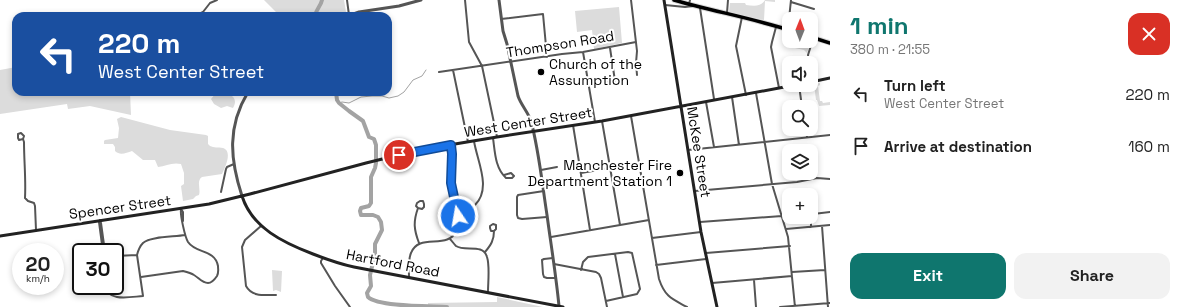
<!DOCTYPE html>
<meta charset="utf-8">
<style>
:root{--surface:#fff;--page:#f2f2f2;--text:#222;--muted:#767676;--accent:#0f766e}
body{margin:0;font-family:"Space Grotesk",sans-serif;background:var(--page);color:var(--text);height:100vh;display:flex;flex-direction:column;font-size:15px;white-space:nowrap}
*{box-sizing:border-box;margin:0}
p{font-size:13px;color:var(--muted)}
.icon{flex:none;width:22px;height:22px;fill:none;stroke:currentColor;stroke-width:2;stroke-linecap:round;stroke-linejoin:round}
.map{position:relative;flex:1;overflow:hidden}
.details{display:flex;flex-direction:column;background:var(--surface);width:360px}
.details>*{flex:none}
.banner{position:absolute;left:12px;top:12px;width:380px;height:84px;border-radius:12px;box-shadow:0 2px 6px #0003;background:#1a4fa0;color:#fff;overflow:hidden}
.needle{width:26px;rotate:1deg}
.controls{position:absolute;left:782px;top:12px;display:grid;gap:8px}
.controls a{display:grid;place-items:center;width:36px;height:36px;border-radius:8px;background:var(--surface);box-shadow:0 2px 6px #0003;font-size:20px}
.speed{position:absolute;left:12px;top:243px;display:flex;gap:8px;font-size:20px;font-weight:700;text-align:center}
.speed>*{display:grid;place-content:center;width:52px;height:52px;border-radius:50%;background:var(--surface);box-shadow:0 2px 6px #0003;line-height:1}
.speed small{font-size:10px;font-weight:400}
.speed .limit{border:2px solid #111;border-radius:6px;background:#fff;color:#111}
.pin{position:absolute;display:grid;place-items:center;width:34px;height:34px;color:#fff;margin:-17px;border:2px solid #fff;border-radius:50%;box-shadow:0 1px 4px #0007}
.me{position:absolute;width:44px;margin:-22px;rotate:348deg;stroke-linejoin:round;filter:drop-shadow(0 0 3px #0008)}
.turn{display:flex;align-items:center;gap:14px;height:84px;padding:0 20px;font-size:18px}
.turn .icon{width:52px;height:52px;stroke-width:2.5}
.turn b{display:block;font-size:28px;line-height:34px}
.round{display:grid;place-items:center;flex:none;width:42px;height:42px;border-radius:12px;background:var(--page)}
.head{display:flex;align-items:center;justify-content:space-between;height:68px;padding:0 20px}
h1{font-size:24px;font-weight:700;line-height:30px;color:var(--accent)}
.action{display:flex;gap:8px;margin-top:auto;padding:8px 20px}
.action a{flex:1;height:46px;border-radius:12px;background:var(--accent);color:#fff;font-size:16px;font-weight:700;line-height:46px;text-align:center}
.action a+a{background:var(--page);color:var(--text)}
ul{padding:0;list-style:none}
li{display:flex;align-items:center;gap:12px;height:52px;padding:0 20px}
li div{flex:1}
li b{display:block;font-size:15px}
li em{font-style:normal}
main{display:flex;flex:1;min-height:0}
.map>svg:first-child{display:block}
</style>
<main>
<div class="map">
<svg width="830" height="307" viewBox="0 0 830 307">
<rect width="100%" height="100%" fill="#fff"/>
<path fill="#dcdcdc" d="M264 0H344L346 12 341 16H277V13Z
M765 0H775V2L765 1 764 20 729 12 730 3H745L746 5C754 6 761 7 765 0Z
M619 7 622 43 594 49 592 30 577 32 575 11Z
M793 41H811L807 53 804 50 795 48 794 44 790 43H792Z
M16 67V92H130L131 115 90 106 68 109 67 104 0 114V70Z
M820 83V85L818 86 820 101H822L823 103 830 102V105L819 106 817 100H816L814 84Z
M217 92C227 92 240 96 233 108L227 106 221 108 214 104 211 99Z
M121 117 170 130 206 135 208 136V144L210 146C214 148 218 147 223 148 233 151 225 168 222 174L202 177C196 181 201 189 199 195L196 196 193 199 183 201 181 186 184 184V173L181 164C172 162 166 166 158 167L155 160H143L132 151C126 153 120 156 115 151V147L113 144H104V141L105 140 118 138 119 128 117 119Z
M272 270 282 271 281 292 276 290 273 291Z
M497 297 543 307H428V303L497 302Z"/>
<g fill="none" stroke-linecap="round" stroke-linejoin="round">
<path stroke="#a3a3a3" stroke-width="1" d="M339 103 342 102 349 103 361 97 372 96H382L389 98 398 96 404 92 413 80 422 76 426 70
M422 306V307"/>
<path stroke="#a3a3a3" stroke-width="4" d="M315 16C316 9 321 6 322 0
M336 92 337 100 339 103 349 111 363 121 369 137 374 139 376 145V163L375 168 371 177V203L369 206 361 208 360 211 361 215H373L378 217 381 222 382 230 375 244V254L370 275 371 286 367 293 368 297C379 307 430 306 447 307"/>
<g stroke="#dbdbdb" stroke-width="5.5">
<path id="primary" d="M674 0C712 11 751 18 789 30
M811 37 830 43"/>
</g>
<path stroke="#555" stroke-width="2" d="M347 0 349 15
M465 0 469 42 482 66 497 137
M631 0 637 51 636 63 637 75
M791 2 814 9
M689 4 690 0
M665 5 685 7 693 6
M700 8 714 99
M727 13 728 0
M201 16V13L203 12 210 3 217 0
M742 17 736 46 746 95
M501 19 543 14 547 57
M789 19 791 0
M776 27 772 42 771 47 779 88
M788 30 789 22
M583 52 595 122
M809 63 808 55 813 39
M453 70 468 142
M439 72 562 54 583 52 636 42
M589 85 615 81 610 48
M799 85 802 107
M756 93 772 184 788 237 795 307
M732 97 739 145
M706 102 714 147
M631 116 659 279C665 297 672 299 687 307
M602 121 620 225
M573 125 590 230
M806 129 807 137
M493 138C495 152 495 168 506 178H512L514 176 511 173 504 175
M23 139 19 140 18 138V134L21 133 24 136 23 139 24 142C24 161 26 179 25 198L28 201 34 203 35 206 36 230
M688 150 830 135
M541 170 557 167
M581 173 639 163
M544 191 518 195 517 197V215L518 218 522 219 547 217
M695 191 797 182 817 178 830 179
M221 192 226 169 227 167 234 164
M457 207 475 205C492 188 477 161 474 141
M418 208 422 209 424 207V204L423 201H420L417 203 416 206 418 208C413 222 414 230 419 243
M181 209 183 212V221
M811 215 813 214 830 212
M811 217V227
M100 220 101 223 105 252
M99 222 103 252
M700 222 782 216
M261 226 245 240 242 247 246 286C252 297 264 295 276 295
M822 226 828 307
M786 229 830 225
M551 237 649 220
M652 238 701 232
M450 239C452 241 454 244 456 246 465 252 483 243 487 257 490 266 488 282 488 292
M485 252C491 245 494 240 494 231L496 229V225L493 224 490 226V228L491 231H494
M706 253 790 246
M615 254 623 297
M115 256 137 255
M323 258 321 261V263L335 286 350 307
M553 258 544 259 542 260 543 274 544 277 547 278H556
M554 264 596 272 599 274 601 278 607 307
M656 265 706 259
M581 270 583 262 588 257 628 252 632 253 640 289 637 294 606 301
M792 272 825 270
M141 277 183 271C187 272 191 273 194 275 199 278 202 283 208 283 212 283 215 279 217 276 219 272 218 270 218 266 215 249 196 254 188 242 185 237 180 215 181 209
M409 277C409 270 408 260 411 253 419 232 448 251 457 230 463 214 452 195 451 179 450 168 452 157 451 145
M754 280 756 307
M712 283 792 276
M104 286C109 302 129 297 143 296L137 255C138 251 139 247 143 243 151 236 174 237 185 235
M780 307 830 303"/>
<path stroke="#555" stroke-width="3" d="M499 0 503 31 507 44 518 96C521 105 528 112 531 121 539 151 542 183 547 215 551 245 556 275 559 306
M348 16 359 12 399 6 421 0
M242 196C230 159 227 127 248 92"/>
<path stroke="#222" stroke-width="3" d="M664 0 701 232 717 307
M811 82 830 78
M242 196C252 228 284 243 313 254 326 259 340 264 354 267L563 307
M0 236 209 204 250 194 366 163 419 150 497 137 602 121 795 85"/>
<use href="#primary" stroke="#000" stroke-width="3.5"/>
</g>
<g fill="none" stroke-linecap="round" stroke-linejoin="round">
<g stroke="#114b97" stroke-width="10">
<path id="route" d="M399 155 451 145 452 154 451 183 458 216"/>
</g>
<use href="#route" stroke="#1a73e8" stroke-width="7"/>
</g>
<g fill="#000" stroke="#fff" stroke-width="1.5">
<circle cx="541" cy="72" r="4"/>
<circle cx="680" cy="173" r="4"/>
</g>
<g text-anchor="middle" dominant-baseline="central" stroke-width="4" stroke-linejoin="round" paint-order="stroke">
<g font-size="14" fill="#000" stroke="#fff">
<text transform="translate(560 44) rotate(-9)">Thompson Road</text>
<text transform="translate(528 122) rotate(-9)">West Center Street</text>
<text transform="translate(699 152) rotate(81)">McKee Street</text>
<text transform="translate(120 207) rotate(-8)">Spencer Street</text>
<text transform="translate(393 263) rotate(11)">Hartford Road</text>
</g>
<g font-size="14" fill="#000" stroke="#fff" text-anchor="start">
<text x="549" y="64">Church of the<tspan x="549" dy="16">Assumption</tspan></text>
<text x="672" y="165" text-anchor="end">Manchester Fire<tspan x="672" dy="16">Department Station 1</tspan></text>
</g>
</g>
</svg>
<div class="controls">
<a><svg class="needle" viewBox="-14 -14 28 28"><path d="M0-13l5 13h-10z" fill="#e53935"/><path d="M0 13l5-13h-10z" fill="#767676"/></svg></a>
<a><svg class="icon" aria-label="sound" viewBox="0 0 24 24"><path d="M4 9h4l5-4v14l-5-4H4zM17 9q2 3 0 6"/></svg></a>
<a><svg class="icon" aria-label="search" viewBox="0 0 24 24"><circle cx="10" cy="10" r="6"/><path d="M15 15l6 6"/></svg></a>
<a><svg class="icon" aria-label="layers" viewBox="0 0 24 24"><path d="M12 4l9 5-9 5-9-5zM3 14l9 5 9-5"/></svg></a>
<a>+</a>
</div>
<div class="speed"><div>20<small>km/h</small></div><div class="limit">30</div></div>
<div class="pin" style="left:399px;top:155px;background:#d93025"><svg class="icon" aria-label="arrive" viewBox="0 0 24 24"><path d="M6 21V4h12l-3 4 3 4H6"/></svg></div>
<svg class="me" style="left:458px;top:216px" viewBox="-20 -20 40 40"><circle r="17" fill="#1a73e8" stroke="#fff" stroke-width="3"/><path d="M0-11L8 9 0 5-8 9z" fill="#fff"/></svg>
<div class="banner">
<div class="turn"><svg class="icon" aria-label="left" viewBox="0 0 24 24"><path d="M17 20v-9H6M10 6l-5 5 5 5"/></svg><div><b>220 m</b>West Center Street</div></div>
</div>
</div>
<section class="details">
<div class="head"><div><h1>1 min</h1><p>380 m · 21:55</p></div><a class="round" style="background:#d93025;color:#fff"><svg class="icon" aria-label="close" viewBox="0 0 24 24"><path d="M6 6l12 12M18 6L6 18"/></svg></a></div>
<ul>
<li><svg class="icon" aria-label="left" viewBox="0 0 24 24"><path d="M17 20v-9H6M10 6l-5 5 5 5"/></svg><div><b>Turn left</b><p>West Center Street</p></div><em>220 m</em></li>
<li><svg class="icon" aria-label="arrive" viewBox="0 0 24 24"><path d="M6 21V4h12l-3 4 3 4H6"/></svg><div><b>Arrive at destination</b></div><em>160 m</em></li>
</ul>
<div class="action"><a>Exit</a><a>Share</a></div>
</section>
</main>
